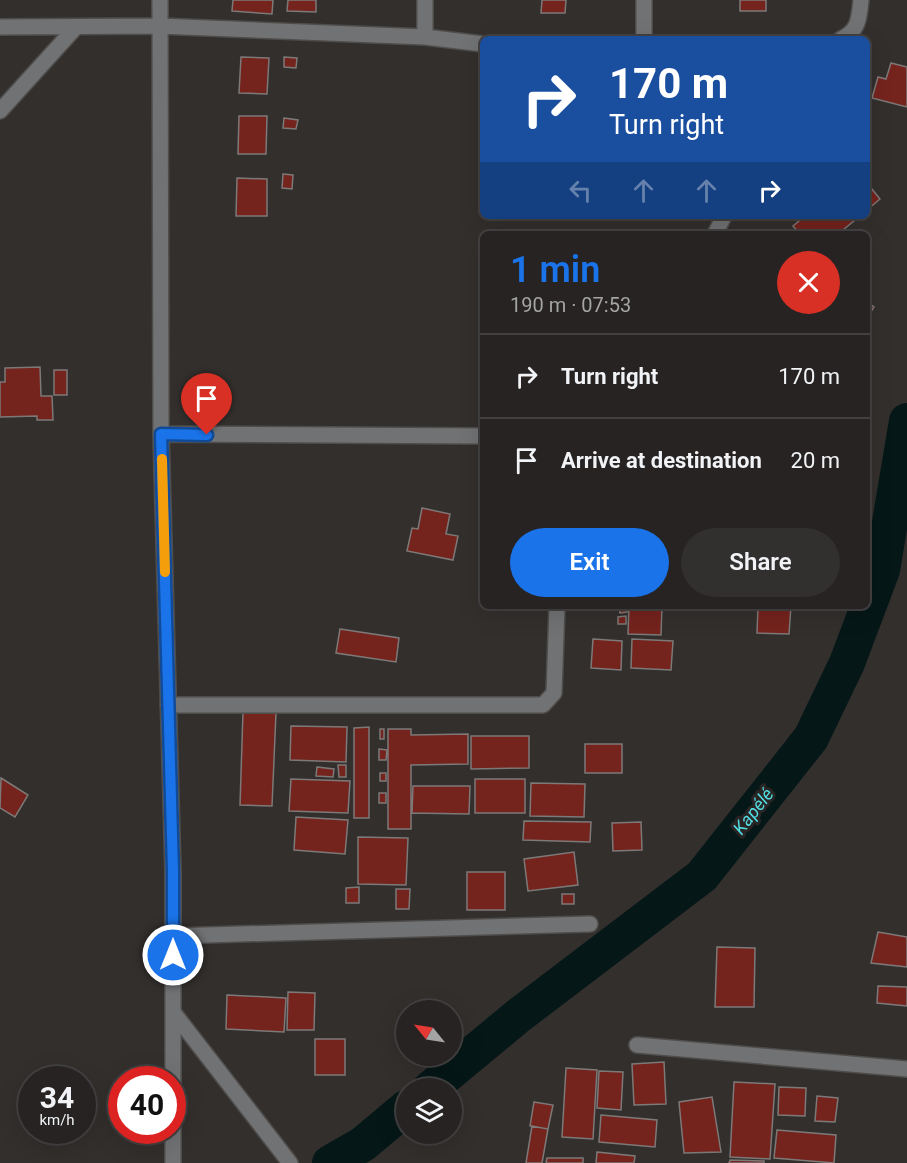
<!DOCTYPE html>
<meta charset="utf-8">
<style>
:root{--surface:#262322;--page:#322f2f;--text:#f1f3f6;--muted:#a4a4a5;--line:#424040;--accent:#1a73e8}
body{margin:0;font-family:Roboto,sans-serif;background:var(--page);color:var(--text);height:100vh;display:flex;flex-direction:column;font-size:22px;white-space:nowrap}
*{box-sizing:border-box;margin:0}
p{font-size:20px;color:var(--muted)}
.icon{flex:none;width:33px;height:33px;fill:none;stroke:currentColor;stroke-width:2;stroke-linecap:round;stroke-linejoin:round}
.map{position:relative;flex:1;overflow:hidden}
.details{position:absolute;left:480px;top:231px;width:390px;height:378px;display:flex;flex-direction:column;background:var(--surface);border-radius:9px;box-shadow:0 6px 24px #0002,0 0 0 2px var(--line)}
.details>*{flex:none}
.top-card{position:absolute;left:480px;top:36px;width:390px;height:183px;border-radius:9px;box-shadow:0 6px 24px #0002,0 0 0 2px var(--line);background:#1a4fa0;color:#fff;overflow:hidden}
.needle{width:39px;rotate:300deg}
.buttons{position:absolute;left:396px;top:1000px;display:grid;gap:12px}
.buttons a{display:grid;place-items:center;width:66px;height:66px;border-radius:50%;background:var(--surface);box-shadow:0 6px 24px #0002,0 0 0 2px var(--line);font-size:30px}
.speed{position:absolute;left:18px;top:1066px;display:flex;gap:12px;font-size:30px;font-weight:700;text-align:center}
.speed>*{display:grid;place-content:center;width:78px;height:78px;border-radius:50%;background:var(--surface);box-shadow:0 6px 24px #0002,0 0 0 2px var(--line);line-height:1}
.speed small{font-size:15px;font-weight:400}
.speed .limit{border:9px solid #d22;background:#fff;color:#111}
.pin{position:absolute;display:grid;place-items:center;width:51px;height:51px;color:#fff;margin:-62px -26px;border-radius:50% 50% 50% 0;rotate:-45deg;box-shadow:0 0 6px #0007}
.pin .icon{rotate:45deg}
.me{position:absolute;width:66px;margin:-33px;rotate:0deg;stroke-linejoin:round;filter:drop-shadow(0 0 4px #0008)}
.turn{display:flex;align-items:center;gap:21px;height:126px;padding:0 30px;font-size:27px}
.turn .icon{width:78px;height:78px;stroke-width:2.5}
.turn b{display:block;font-size:42px;line-height:51px}
.lanes{display:flex;align-items:center;height:57px;padding:0 30px;background:#0003;justify-content:center;gap:30px;direction:ltr}
.lanes .off{opacity:.35}
.round{display:grid;place-items:center;flex:none;width:63px;height:63px;border-radius:32px;background:var(--page)}
.headline{display:flex;align-items:center;justify-content:space-between;height:102px;padding:0 30px}
h1{font-size:36px;font-weight:600;line-height:45px;color:var(--accent)}
.cta{display:flex;gap:12px;margin-top:auto;padding:12px 30px}
.cta a{flex:1;height:69px;border-radius:36px;background:var(--accent);color:#fff;font-size:24px;font-weight:600;line-height:69px;text-align:center}
.cta a+a{background:var(--page);color:var(--text)}
ul{padding:0;list-style:none}
li{display:flex;align-items:center;gap:18px;height:84px;padding:0 30px;border-top:2px solid var(--line)}
li div{flex:1}
li b{display:block;font-size:22px}
li em{font-style:normal}
.map>svg:first-child{display:block}
</style>
<div class="map">
<svg width="907" height="1163" viewBox="0 0 907 1163">
<rect width="100%" height="100%" fill="#322f2d"/>
<g fill="none" stroke-linecap="round" stroke-linejoin="round">
<path stroke="#061718" stroke-width="36" d="M430 1089 518 1016 702 876 811 738 847 663 882 570 907 421
M330 1163 363 1144 406 1108"/>
</g>
<path fill="#75231d" stroke="#7d7978" stroke-width="1.5" d="M233 0H273L272 14 232 11Z
M288 0H316V12L287 11Z
M542 0H566L565 13H541Z
M740 0H766V11H740Z
M241 57 269 58 267 94 239 93Z
M284 57 297 58 296 68 284 67Z
M891 63 907 67V107L872 98 878 77 886 79Z
M239 116H267L266 154H238Z
M284 118 298 120 296 129 283 128Z
M283 174 293 175 292 189 282 188Z
M237 178 267 179V216H236Z
M867 183 880 199 867 210Z
M805 216H860L838 234H800L793 226Z
M867 302 874 307 867 318Z
M40 367 41 396H52L53 420H37V416L0 417V382H5V368Z
M54 370H67V395H54Z
M422 508 450 514 446 534 458 536 453 560 407 551 412 528 418 529Z
M627 606V612L620 613 619 608Z
M629 606H662L661 635 628 634Z
M758 606H791L789 634 757 633Z
M626 616V624H618V617Z
M340 629 399 638 396 662 336 653Z
M593 639 622 641 621 670 591 668Z
M632 639 673 641 671 670 631 668Z
M243 712 276 713 272 806 240 805Z
M291 726 347 727 346 762 290 760Z
M369 727V818H354V728Z
M380 729H384V739H380Z
M388 729H411V735L468 734V764L411 765V829H388Z
M471 736H529V768L471 769Z
M585 744H622V773H585Z
M379 749 387 750 386 760H379Z
M338 765H346V777H339Z
M317 767 334 769 333 777 316 776Z
M380 773H386V781H380Z
M1 778 28 795 15 817 0 808Z
M291 779 350 781 348 813 289 811Z
M475 779H525V813H475Z
M531 783 585 784 584 817 530 816Z
M413 786H470L469 814 412 813Z
M379 793H386V803H379Z
M296 817 348 820 345 854 294 850Z
M524 821 591 822 590 842 523 840Z
M641 822 642 850 613 851 612 823Z
M358 837 408 838 406 885 358 884Z
M574 852 578 885 528 891 524 859Z
M467 872H505V910H467Z
M359 887V903H346V888Z
M396 889H410L409 909H396Z
M562 894H574V904H562Z
M878 932 907 937V967L871 963Z
M717 947 755 948 754 1007H715Z
M878 986 907 987V1006L877 1003Z
M288 992 315 993 314 1030H287Z
M227 995 286 998 284 1032 226 1029Z
M315 1039H345V1075H315Z
M664 1062 666 1104 634 1105 632 1064Z
M566 1068 597 1070 593 1139 562 1137Z
M599 1071 623 1072 621 1110 597 1108Z
M734 1082 775 1084 770 1159 730 1157Z
M779 1087 806 1088 805 1116 778 1115Z
M817 1096 838 1098 835 1122 815 1121Z
M712 1097 721 1152 684 1153 679 1102Z
M534 1102 553 1105 548 1129 530 1126Z
M601 1115 657 1120 655 1147 599 1142Z
M532 1126 548 1129 542 1163H526Z
M777 1130 836 1135 834 1163 774 1158Z
M597 1152 635 1156 634 1163H596Z
M547 1158H583V1163H546Z
M730 1160 764 1161V1163H729Z"/>
<g fill="none" stroke-linecap="round" stroke-linejoin="round">
<g stroke="#4f4d4b" stroke-width="18">
<path id="minor" d="M160 0 161 434 173 872V1163
M0 27 159 26 425 37 483 44
M425 37V0
M644 39V0
M841 39C859 31 859 18 861 0
M0 111 76 27
M715 234 724 216
M161 434 483 436
M168 705H543L554 693 557 606
M173 936 590 924
M173 1012 290 1163
M637 1045 907 1069"/>
</g>
<use href="#minor" stroke="#717273" stroke-width="15"/>
</g>
<g fill="none" stroke-linecap="round" stroke-linejoin="round">
<g stroke="#114b97" stroke-width="15">
<path id="route" d="M173 955V872L161 434 207 435"/>
</g>
<use href="#route" stroke="#1a73e8" stroke-width="10"/>
<path stroke="#f59e0b" stroke-width="10" d="M162 459 165 572"/>
</g>
<g text-anchor="middle" dominant-baseline="central" stroke-width="6" stroke-linejoin="round" paint-order="stroke">
<g font-size="18" font-style="italic" fill="#53dde3" stroke="#282524">
<text transform="translate(753 811) rotate(-52)">Kapélé</text>
</g>
</g>
</svg>
<div class="buttons">
<a><svg class="needle" viewBox="-14 -14 28 28"><path d="M0-13l5 13h-10z" fill="#e53935"/><path d="M0 13l5-13h-10z" fill="#a4a4a5"/></svg></a>
<a><svg class="icon" aria-label="layers" viewBox="0 0 24 24"><path d="M12 4l9 5-9 5-9-5zM3 14l9 5 9-5"/></svg></a>
</div>
<div class="speed"><div>34<small>km/h</small></div><div class="limit">40</div></div>
<div class="pin" style="left:207px;top:435px;background:#d93025"><svg class="icon" aria-label="arrive" viewBox="0 0 24 24"><path d="M6 21V4h12l-3 4 3 4H6"/></svg></div>
<svg class="me" style="left:173px;top:955px" viewBox="-20 -20 40 40"><circle r="17" fill="#1a73e8" stroke="#fff" stroke-width="3"/><path d="M0-11L8 9 0 5-8 9z" fill="#fff"/></svg>
<div class="top-card">
<div class="turn"><svg class="icon" aria-label="right" viewBox="0 0 24 24"><path d="M7 20v-9h11M14 6l5 5-5 5"/></svg><div><b>170 m</b>Turn right</div></div>
<div class="lanes"><svg class="icon off" aria-label="left" viewBox="0 0 24 24"><path d="M17 20v-9H6M10 6l-5 5 5 5"/></svg><svg class="icon off" aria-label="ahead" viewBox="0 0 24 24"><path d="M12 20V5M6 11l6-6 6 6"/></svg><svg class="icon off" aria-label="ahead" viewBox="0 0 24 24"><path d="M12 20V5M6 11l6-6 6 6"/></svg><svg class="icon" aria-label="right" viewBox="0 0 24 24"><path d="M7 20v-9h11M14 6l5 5-5 5"/></svg></div>
</div>
<section class="details">
<div class="headline"><div><h1>1 min</h1><p>190 m · 07:53</p></div><a class="round" style="background:#d93025;color:#fff"><svg class="icon" aria-label="close" viewBox="0 0 24 24"><path d="M6 6l12 12M18 6L6 18"/></svg></a></div>
<ul>
<li><svg class="icon" aria-label="right" viewBox="0 0 24 24"><path d="M7 20v-9h11M14 6l5 5-5 5"/></svg><div><b>Turn right</b></div><em>170 m</em></li>
<li><svg class="icon" aria-label="arrive" viewBox="0 0 24 24"><path d="M6 21V4h12l-3 4 3 4H6"/></svg><div><b>Arrive at destination</b></div><em>20 m</em></li>
</ul>
<div class="cta"><a>Exit</a><a>Share</a></div>
</section>
</div>
